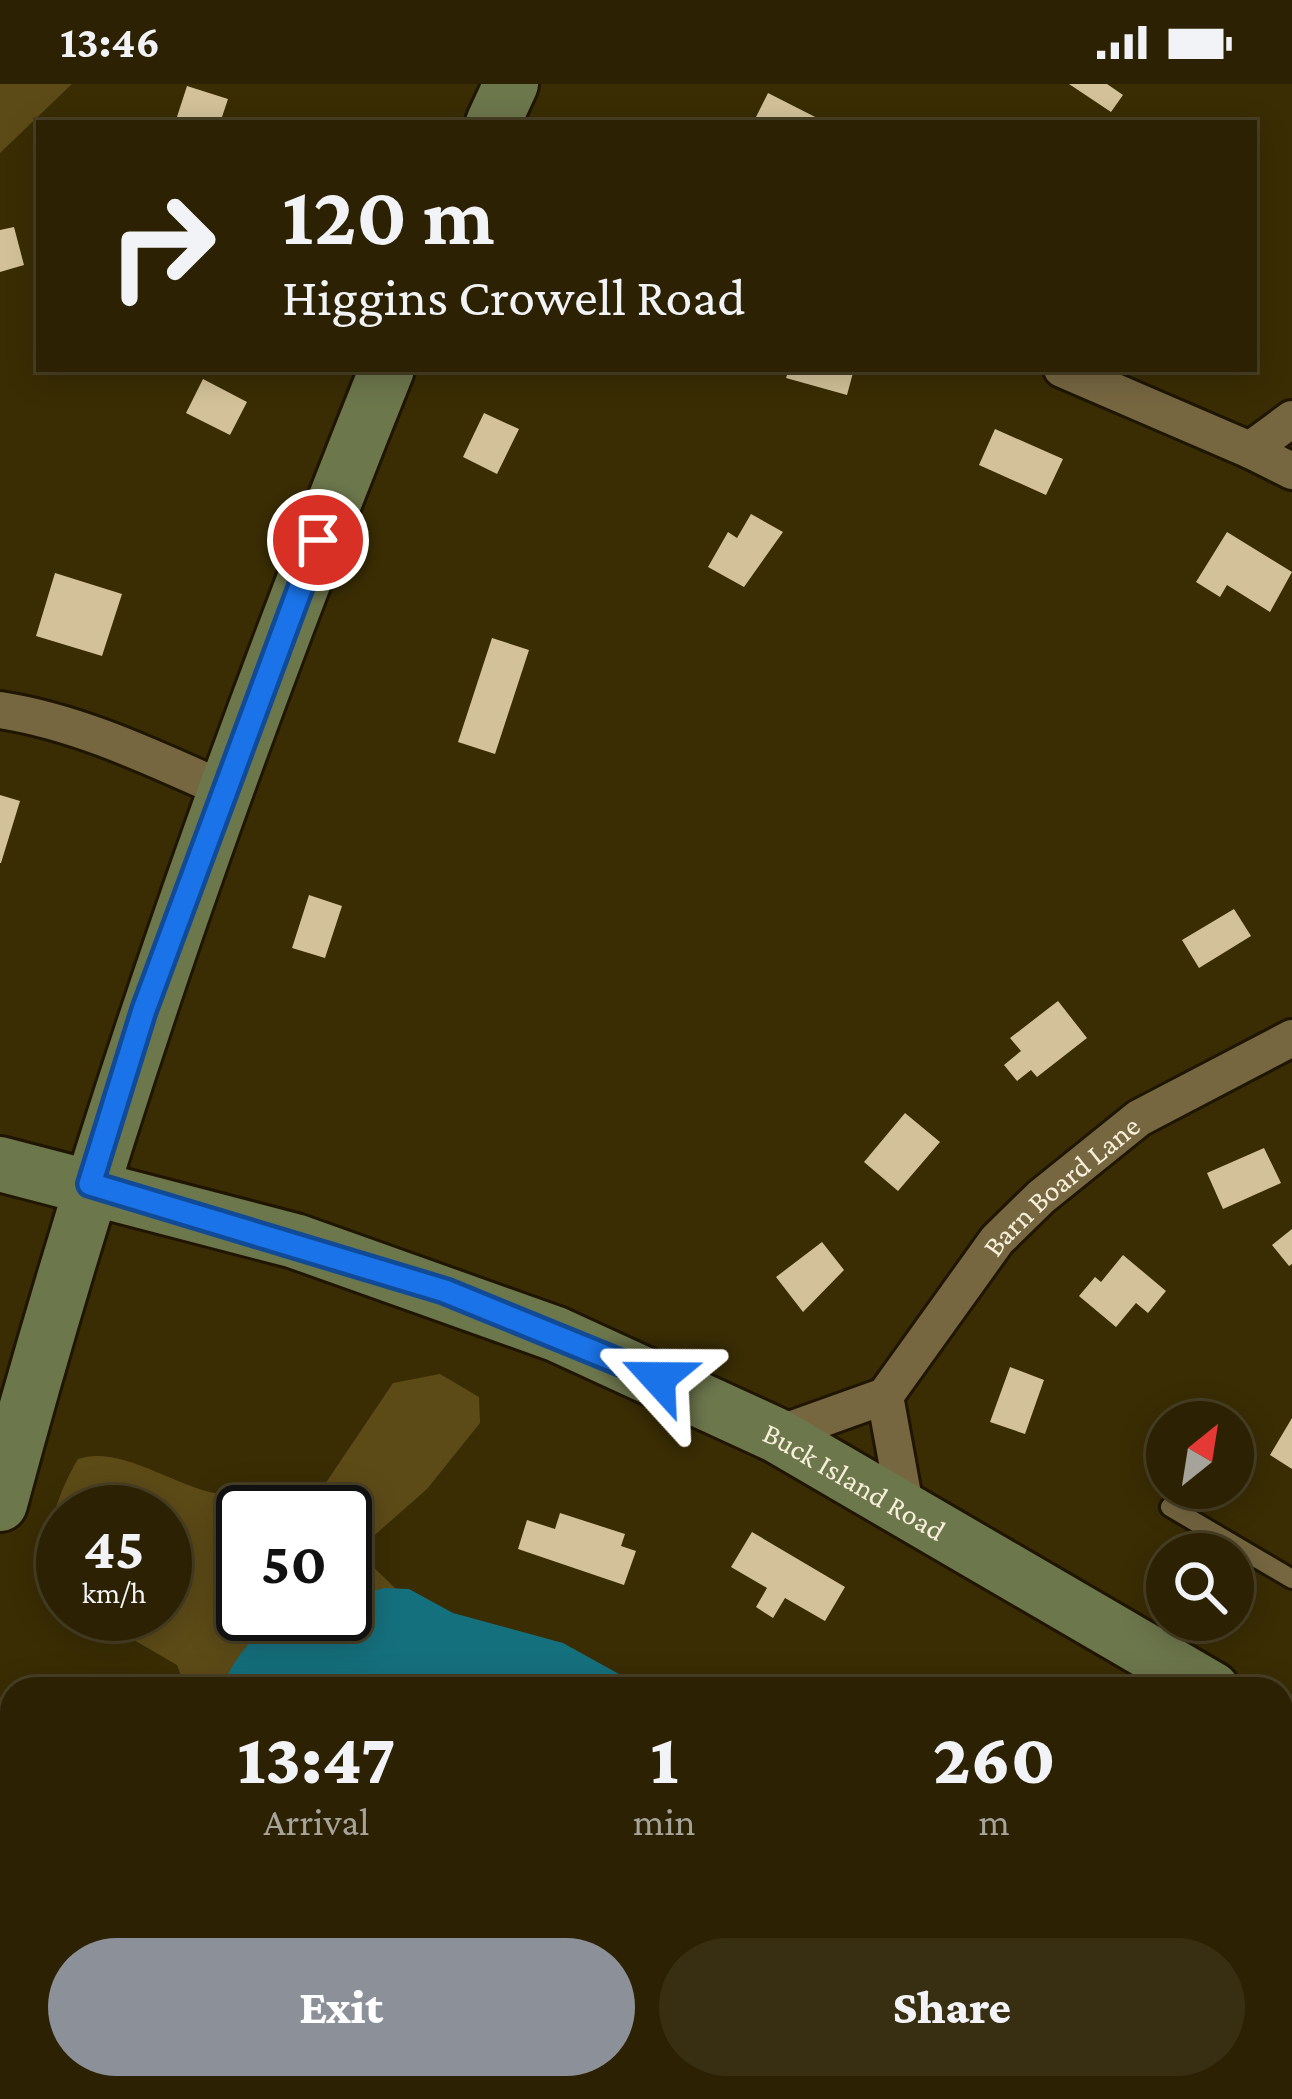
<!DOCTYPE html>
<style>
:root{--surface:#2c2203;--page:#382f12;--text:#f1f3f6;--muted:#a6a49a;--line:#483f25;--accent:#8c9099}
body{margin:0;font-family:"Crimson Pro",serif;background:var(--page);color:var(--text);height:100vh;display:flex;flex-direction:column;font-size:45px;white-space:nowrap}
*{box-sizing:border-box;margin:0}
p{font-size:39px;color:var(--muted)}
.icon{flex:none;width:66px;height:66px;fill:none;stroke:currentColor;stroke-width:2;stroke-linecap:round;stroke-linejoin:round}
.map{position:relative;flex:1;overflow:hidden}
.panel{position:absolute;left:0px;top:1593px;width:1293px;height:423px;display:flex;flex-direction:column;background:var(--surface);border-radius:36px 36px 0 0;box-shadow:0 6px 30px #0003,0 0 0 3px var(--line)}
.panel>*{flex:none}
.top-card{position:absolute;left:36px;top:36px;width:1221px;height:252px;border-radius:0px;box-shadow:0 6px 30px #0003,0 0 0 3px var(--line);background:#2c2203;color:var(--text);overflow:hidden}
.needle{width:78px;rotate:30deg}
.buttons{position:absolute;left:1146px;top:1317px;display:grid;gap:24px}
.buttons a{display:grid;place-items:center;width:108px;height:108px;border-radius:50%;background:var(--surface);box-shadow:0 6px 30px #0003,0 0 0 3px var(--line);font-size:60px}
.speed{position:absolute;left:36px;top:1401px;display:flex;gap:24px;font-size:60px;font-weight:700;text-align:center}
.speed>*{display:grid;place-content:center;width:156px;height:156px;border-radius:50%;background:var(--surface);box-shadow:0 6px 30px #0003,0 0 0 3px var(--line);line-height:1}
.speed small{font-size:30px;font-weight:400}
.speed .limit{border:6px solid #111;border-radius:18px;background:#fff;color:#111}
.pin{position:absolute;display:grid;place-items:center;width:102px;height:102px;color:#fff;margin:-51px;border:6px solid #fff;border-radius:50%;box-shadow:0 3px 12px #0007}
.me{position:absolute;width:132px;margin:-66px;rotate:294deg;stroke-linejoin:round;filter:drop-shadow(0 0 9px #0008)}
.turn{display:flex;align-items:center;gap:42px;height:252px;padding:0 48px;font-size:54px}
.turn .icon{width:156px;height:156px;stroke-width:2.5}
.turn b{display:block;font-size:84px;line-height:102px}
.eta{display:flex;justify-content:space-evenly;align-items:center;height:204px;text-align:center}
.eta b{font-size:72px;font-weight:800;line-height:84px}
.button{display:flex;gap:24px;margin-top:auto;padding:24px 48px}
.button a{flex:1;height:138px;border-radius:72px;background:var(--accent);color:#fff;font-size:48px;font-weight:800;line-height:138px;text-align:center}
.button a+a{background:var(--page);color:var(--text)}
.status{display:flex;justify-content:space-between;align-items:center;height:84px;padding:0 60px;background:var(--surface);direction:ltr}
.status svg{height:33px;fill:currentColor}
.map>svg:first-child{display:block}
</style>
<div class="status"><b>13:46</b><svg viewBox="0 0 49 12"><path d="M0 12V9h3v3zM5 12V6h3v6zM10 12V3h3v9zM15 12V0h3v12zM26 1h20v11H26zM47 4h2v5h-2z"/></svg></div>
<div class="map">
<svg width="1292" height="2015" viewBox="0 0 1292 2015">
<rect width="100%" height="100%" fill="#3a2d04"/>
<path fill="#5d4b17" d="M0 0H72L0 69Z
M440 1290 479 1313 480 1339 427 1405 368 1457 362 1472 396 1505 345 1516V1428H243V1530H290L263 1544 220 1605H186L177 1581 89 1530H165V1428H63V1508C36 1467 55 1414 78 1375 119 1361 171 1400 214 1409 250 1417 283 1415 319 1409L393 1299Z"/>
<path fill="#15707d" d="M384 1504 409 1505 453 1529 563 1559 646 1605H220C251 1542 277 1530 345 1530V1516Z
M197 2004H979L973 2015H196Z"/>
<path fill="#d3c299" d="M1069 0H1107L1123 11 1111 28Z
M187 2 228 15 221 36 175 39Z
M768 9 827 39H753Z
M14 143 24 181 0 188V146Z
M789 285H854L847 311 786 294Z
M203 295 247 318 230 351 186 329Z
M484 329 519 345 497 390 463 373Z
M995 345 1063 375 1046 411 979 381Z
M751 430 783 448 744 503 708 483 728 448 737 454Z
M1227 448 1292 488 1270 528 1227 501 1220 513 1196 498Z
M55 489 122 510 102 572 36 552Z
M492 554 529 566 495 670 458 658Z
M0 711 20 717 1 779H0Z
M309 811 342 822 325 874 292 864Z
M1234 825 1251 852 1199 884 1182 856Z
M1058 917 1087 954 1037 993 1031 986 1017 997 1004 981 1021 967 1010 954Z
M905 1029 940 1058 898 1107 864 1078Z
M1264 1064 1281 1099 1223 1125 1207 1089Z
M1292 1145V1180L1289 1182 1272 1161Z
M822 1158 844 1186 803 1228 776 1193Z
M1123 1171 1166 1207 1148 1229 1136 1219 1116 1243 1079 1212 1095 1193 1101 1198Z
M1010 1283 1044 1296 1025 1350 990 1338Z
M1292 1334V1385L1270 1371Z
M560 1429 625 1450 621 1462 636 1467 624 1501 518 1465 527 1436 555 1445Z
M752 1448 845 1503 825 1537 785 1514 773 1534 756 1523 767 1504 731 1483Z
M0 1891 12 1894V1999L0 1996Z"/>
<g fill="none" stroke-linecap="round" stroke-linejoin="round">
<g stroke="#1f1500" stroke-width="24">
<path id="service" d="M1170 1423 1292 1495"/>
</g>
<g stroke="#1f1500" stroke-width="42">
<g id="minor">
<path d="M1062 285 1250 366 1292 335"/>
<path d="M1250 366 1292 387"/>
<path d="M0 626C78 638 151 673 223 705"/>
<path d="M776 1351 885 1312"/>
<path id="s1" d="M906 1427 885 1312 997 1156 1041 1113 1139 1034 1292 954"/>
</g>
</g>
<g stroke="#1f1500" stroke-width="60">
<g id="secondary">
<path d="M493 39 511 0"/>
<path id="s2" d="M0 1080 295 1157 556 1250 776 1351 1212 1605"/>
<path d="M0 1420C105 1028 236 661 387 285"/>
<path d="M1281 1646 1292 1652"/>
</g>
</g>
<use href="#service" stroke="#766741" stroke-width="18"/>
<use href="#minor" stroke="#766741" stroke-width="36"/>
<use href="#secondary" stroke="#6d774c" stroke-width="54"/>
</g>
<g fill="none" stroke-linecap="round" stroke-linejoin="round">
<g stroke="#114b97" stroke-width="30">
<path id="route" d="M318 456 144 926 90 1100 445 1207 658 1294"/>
</g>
<use href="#route" stroke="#1a73e8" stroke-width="21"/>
</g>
<g text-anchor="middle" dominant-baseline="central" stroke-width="12" stroke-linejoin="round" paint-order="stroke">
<g font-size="30" fill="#f8efda" stroke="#3a2d04">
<text stroke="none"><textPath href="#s1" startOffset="393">Barn Board Lane</textPath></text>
<text stroke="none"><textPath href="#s2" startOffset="915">Buck Island Road</textPath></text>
</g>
</g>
</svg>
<div class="buttons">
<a><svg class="needle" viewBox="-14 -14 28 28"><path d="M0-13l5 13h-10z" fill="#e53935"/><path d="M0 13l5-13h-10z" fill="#a6a49a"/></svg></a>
<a><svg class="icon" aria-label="search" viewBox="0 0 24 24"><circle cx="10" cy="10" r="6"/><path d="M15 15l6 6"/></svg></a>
</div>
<div class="speed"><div>45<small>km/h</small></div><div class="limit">50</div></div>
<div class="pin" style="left:318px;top:456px;background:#d93025"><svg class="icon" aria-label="arrive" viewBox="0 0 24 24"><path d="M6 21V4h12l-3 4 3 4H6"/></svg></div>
<svg class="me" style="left:658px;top:1294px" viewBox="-20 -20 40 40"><path d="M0-17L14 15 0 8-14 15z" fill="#1a73e8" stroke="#fff" stroke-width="4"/></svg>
<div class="top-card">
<div class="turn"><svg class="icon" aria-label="right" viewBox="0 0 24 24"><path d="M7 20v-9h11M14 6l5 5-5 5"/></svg><div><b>120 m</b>Higgins Crowell Road</div></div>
</div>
<section class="panel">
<div class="eta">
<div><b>13:47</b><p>Arrival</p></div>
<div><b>1</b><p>min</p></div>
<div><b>260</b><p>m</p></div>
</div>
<div class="button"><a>Exit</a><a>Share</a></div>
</section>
</div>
